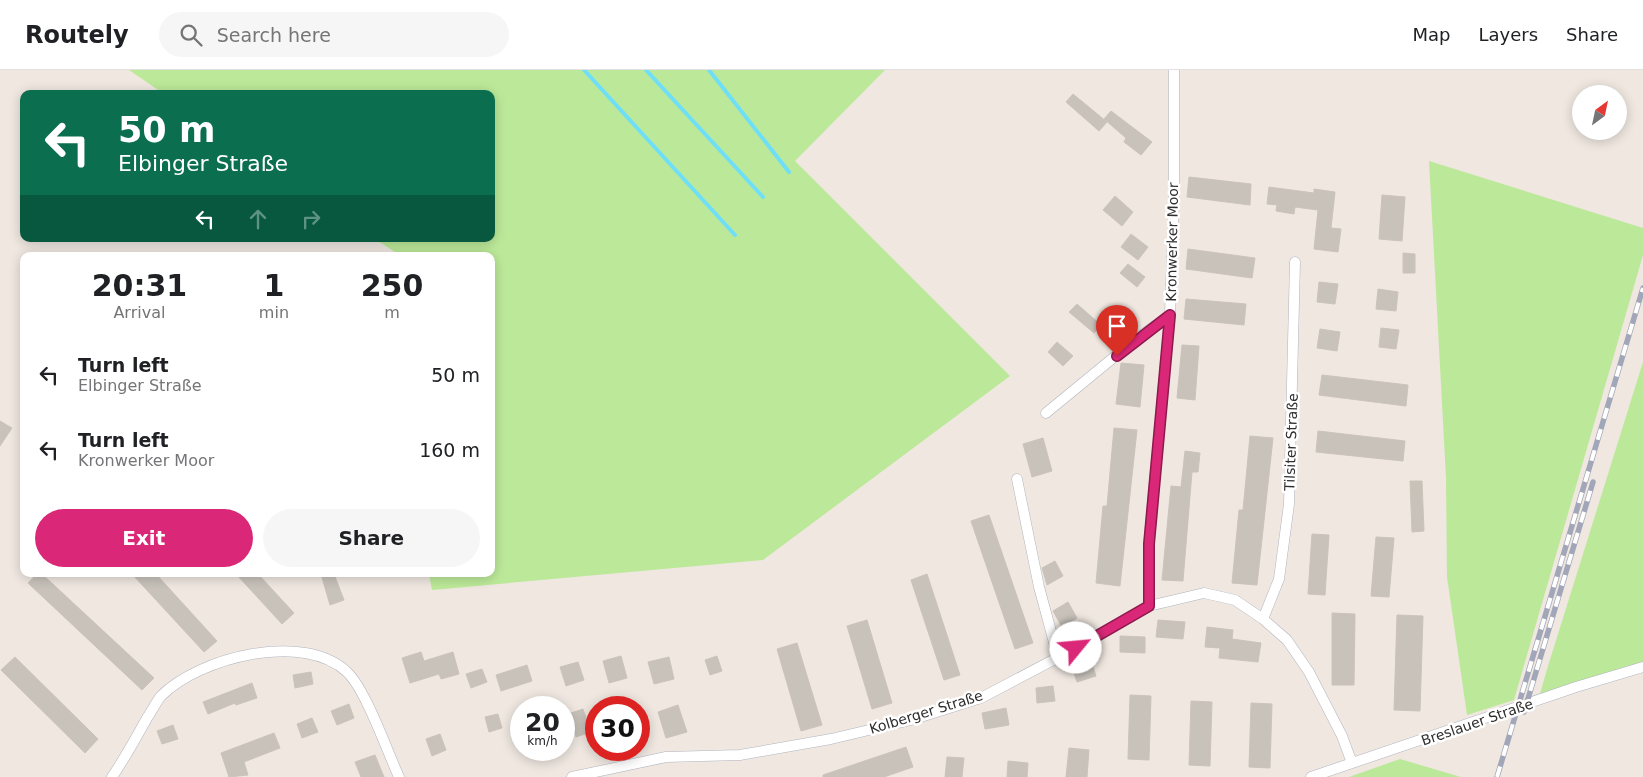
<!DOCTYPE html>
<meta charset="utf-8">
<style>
:root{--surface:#fff;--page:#f6f6f6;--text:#202124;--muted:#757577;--line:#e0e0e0;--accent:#db2777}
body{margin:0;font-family:"DejaVu Sans",sans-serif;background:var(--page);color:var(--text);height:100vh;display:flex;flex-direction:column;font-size:19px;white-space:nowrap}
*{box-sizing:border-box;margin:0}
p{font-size:16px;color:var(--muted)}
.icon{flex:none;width:28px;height:28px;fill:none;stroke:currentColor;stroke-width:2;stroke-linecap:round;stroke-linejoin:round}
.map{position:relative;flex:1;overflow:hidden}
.side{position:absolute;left:20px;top:182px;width:475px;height:325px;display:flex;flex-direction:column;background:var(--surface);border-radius:10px;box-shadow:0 2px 12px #0003}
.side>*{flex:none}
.top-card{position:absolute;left:20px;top:20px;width:475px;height:152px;border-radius:10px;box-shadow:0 2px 12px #0003;background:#0b6e4f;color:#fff;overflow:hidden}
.needle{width:32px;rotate:33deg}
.tools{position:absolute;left:1572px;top:15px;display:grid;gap:10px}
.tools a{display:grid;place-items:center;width:55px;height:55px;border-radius:50%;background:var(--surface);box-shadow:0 2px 12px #0003;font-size:25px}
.speed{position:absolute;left:510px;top:626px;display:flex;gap:10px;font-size:25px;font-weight:700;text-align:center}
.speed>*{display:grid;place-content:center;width:65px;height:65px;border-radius:50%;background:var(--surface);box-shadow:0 2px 12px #0003;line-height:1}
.speed small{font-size:12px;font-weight:400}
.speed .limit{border:8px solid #d22;background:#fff;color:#111}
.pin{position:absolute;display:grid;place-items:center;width:42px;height:42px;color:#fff;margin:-51px -21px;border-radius:50% 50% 50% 0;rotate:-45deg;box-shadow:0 0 5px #0007}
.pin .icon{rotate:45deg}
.me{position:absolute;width:55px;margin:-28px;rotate:62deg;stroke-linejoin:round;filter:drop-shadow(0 0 4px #0008)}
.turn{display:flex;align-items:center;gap:18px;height:105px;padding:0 15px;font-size:22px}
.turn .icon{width:65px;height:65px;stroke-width:2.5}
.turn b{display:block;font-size:35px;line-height:42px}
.lanes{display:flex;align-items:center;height:48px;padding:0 15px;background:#0003;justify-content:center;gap:25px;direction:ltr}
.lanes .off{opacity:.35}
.eta{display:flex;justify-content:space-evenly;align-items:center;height:85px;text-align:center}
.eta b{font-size:30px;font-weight:800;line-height:35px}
.cta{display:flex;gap:10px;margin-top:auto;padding:10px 15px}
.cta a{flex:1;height:58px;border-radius:30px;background:var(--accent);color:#fff;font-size:20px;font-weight:800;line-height:58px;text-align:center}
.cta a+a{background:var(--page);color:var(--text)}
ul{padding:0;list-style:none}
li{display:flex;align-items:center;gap:15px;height:75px;padding:0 15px}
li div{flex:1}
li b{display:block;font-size:19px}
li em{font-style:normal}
header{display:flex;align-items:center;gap:30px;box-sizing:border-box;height:70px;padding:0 25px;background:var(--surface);border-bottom:1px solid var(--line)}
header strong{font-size:24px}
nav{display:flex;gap:28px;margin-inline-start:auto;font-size:18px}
.search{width:350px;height:45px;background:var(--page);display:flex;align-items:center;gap:12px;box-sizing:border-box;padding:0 18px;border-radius:28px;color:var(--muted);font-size:19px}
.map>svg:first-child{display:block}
</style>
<header>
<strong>Routely</strong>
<div class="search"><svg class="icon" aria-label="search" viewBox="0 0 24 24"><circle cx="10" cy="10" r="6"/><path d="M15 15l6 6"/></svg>Search here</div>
<nav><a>Map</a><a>Layers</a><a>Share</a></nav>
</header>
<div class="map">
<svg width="1643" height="707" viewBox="0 0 1643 707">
<rect width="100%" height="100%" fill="#efe7e0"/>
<path fill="#bce999" d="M129 0H885L795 91 1010 306 763 490 432 520 429 504H491V186H401L375 169H491V24H164Z
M1429 91 1643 158V185L1514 630 1467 645 1447 507 1446 408Z
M1643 292V597L1538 631 1548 596Z
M1400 689 1461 707H1349Z"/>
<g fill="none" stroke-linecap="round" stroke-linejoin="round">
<path stroke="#6edff7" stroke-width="4" d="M584 0 735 165
M646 0 763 127
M709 0 789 102"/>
</g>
<path fill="#c8c2bb" stroke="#ccc3b9" d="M1073 24 1107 52 1099 61 1066 32Z
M1111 41 1152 72 1141 85 1124 72 1126 68 1104 49Z
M1189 107 1251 114 1250 135 1187 127Z
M1269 117 1314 123V119L1335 122 1331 158 1341 159 1338 182 1314 179 1318 140 1295 137 1294 144 1276 141 1277 135 1267 134Z
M1382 125 1405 127 1402 171 1379 169Z
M1115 126 1133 142 1122 156 1103 140Z
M1131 164 1148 177 1138 190 1121 177Z
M1188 179 1255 188 1252 208 1186 199Z
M1403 183 1415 184V203H1403Z
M1128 194 1145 207 1137 217 1120 203Z
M1319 212 1338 214 1335 234 1317 232Z
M1378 219 1398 222 1396 241 1376 239Z
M1186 229 1246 234 1244 255 1184 249Z
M1077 234 1101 255 1094 263 1069 242Z
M1381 258 1399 260 1396 279 1379 277Z
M1320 259 1340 262 1337 281 1317 278Z
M1057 272 1073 286 1063 296 1048 282Z
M1182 275 1199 276 1195 330 1177 328Z
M1121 293 1144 295 1140 337 1116 334Z
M1322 305 1408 315 1406 336 1319 325Z
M0 351 12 358 0 376Z
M1114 358 1137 360 1120 516 1096 513 1103 436H1107Z
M1318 361 1405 371 1403 391 1316 382Z
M1250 366 1273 368 1257 515 1232 513 1239 440H1243Z
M1043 368 1052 401 1032 407 1023 374Z
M1185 381 1200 383 1198 402H1192L1183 511 1162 510 1171 416 1181 417Z
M1410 411H1422L1424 461 1412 462Z
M989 445 1033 573 1015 579 971 451Z
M1312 464 1329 465 1325 525 1308 524Z
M1376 467 1394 468 1389 527 1371 526Z
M1055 491 1063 506 1047 515 1042 498Z
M37 504H42L154 608 142 620 28 513Z
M132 504H156L217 571 204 582Z
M236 504H258L294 543 282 554Z
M321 504H334L344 530 330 535Z
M927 504 960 605 944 610 911 510Z
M1068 532 1077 548 1062 557 1053 541Z
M1332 543 1355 544 1354 615H1332Z
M1397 545 1423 546 1420 641 1394 640Z
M867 550 892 633 872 639 847 556Z
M1158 550 1185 552 1183 569 1156 567Z
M1207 557 1233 560 1232 569 1261 573 1258 592 1219 588 1220 578 1205 577Z
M1120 566 1145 567V583L1120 582Z
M797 573 822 655 801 661 777 579Z
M421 582 424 591 453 582 459 604 441 609 439 604 410 613 402 588Z
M621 586 627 608 609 613 603 591Z
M717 586 722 601 710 605 705 590Z
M15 587 98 669 85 683 1 600Z
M669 587 674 609 654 614 648 592Z
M1091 591 1096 606 1077 612 1072 597Z
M578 592 584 610 566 616 560 597Z
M527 595 532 611 501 621 496 605Z
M482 599 487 612 471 618 466 604Z
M311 602 313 614 295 618 293 605Z
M252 613 257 628 236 635 235 633 208 644 203 632Z
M1053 616 1055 631 1037 633 1036 618Z
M1130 625 1151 626 1149 690 1128 689Z
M1191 631 1212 632 1210 696 1189 695Z
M1251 633 1272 634 1270 698 1249 697Z
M349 634 354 648 337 655 331 641Z
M678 635 687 662 666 668 658 642Z
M1006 638 1009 655 985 659 982 643Z
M583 639 591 662 576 667 568 644Z
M498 644 502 658 489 662 485 647Z
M312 648 318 662 302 668 297 654Z
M173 655 178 669 162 674 157 661Z
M274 663 280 678 244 692 248 705 229 707 221 683Z
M440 664 446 680 432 686 426 669Z
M906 677 913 697 884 707H823V705Z
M1069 678 1089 680 1087 707H1066Z
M375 685 384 707H361L355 692Z
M947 687 964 688 962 707H945Z
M1008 691 1028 693 1027 707H1007Z"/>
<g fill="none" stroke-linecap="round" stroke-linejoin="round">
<g stroke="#b0b4be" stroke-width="11">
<path id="street" d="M1046 343 1135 270 1170 245
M1017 409 1039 517 1058 587
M1149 536V473L1170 245 1174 128V0
M1263 549 1279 509 1289 434 1295 192
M112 707C125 688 136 668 147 648 152 641 156 632 161 626 200 587 304 561 347 602 366 620 387 681 399 707
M572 707 666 687 740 685 831 669 911 650 981 628 1093 569 1149 536 1204 523 1235 530 1263 549 1287 570 1309 602 1342 666 1352 693
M1311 707 1576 617 1643 597"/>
</g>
<use href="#street" stroke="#fff" stroke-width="10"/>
<g stroke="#a1a7b9" stroke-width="5.5">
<path id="rail" d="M1524 642 1593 412
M1497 707 1643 218"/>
</g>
<use href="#rail" stroke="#fff" stroke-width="4" stroke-dasharray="11" stroke-linecap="butt"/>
</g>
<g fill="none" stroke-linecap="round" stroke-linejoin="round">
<g stroke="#8e194d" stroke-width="12">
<path id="route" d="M1076 578 1149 536V474L1170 245 1117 286"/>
</g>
<use href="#route" stroke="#db2777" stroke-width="9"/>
</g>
<g text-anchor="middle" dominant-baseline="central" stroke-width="5" stroke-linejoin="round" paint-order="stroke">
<g font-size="14" fill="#2e2e2e" stroke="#fff">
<text transform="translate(1172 172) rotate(-89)">Kronwerker Moor</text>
<text transform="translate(1291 372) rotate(-88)">Tilsiter Straße</text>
<text transform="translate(926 642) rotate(-17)">Kolberger Straße</text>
<text transform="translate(1477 652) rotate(-19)">Breslauer Straße</text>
</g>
</g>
</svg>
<div class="tools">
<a><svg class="needle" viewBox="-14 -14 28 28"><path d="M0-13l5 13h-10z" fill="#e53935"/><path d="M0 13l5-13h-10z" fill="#757577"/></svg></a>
</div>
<div class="speed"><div>20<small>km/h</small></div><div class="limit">30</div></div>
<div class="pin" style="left:1117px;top:286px;background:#d93025"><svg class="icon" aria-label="arrive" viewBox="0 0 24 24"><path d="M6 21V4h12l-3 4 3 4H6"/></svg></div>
<svg class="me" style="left:1076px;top:578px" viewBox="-20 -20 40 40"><circle r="19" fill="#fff"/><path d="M0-13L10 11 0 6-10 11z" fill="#db2777"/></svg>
<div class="top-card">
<div class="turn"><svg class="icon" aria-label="left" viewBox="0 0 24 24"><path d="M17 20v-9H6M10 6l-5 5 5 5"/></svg><div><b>50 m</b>Elbinger Straße</div></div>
<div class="lanes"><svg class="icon" aria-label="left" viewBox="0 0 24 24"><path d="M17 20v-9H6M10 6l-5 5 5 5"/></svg><svg class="icon off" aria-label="ahead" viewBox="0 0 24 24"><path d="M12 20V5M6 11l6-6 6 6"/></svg><svg class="icon off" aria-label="right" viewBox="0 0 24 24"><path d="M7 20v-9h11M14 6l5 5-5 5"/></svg></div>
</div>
<section class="side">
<div class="eta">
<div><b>20:31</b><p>Arrival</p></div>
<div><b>1</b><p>min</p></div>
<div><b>250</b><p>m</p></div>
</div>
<ul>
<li><svg class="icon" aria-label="left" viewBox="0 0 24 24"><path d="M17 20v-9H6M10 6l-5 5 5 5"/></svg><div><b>Turn left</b><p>Elbinger Straße</p></div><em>50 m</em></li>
<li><svg class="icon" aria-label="left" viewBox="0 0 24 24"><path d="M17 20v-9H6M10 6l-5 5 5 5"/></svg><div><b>Turn left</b><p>Kronwerker Moor</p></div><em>160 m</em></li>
</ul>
<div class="cta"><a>Exit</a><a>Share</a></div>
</section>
</div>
